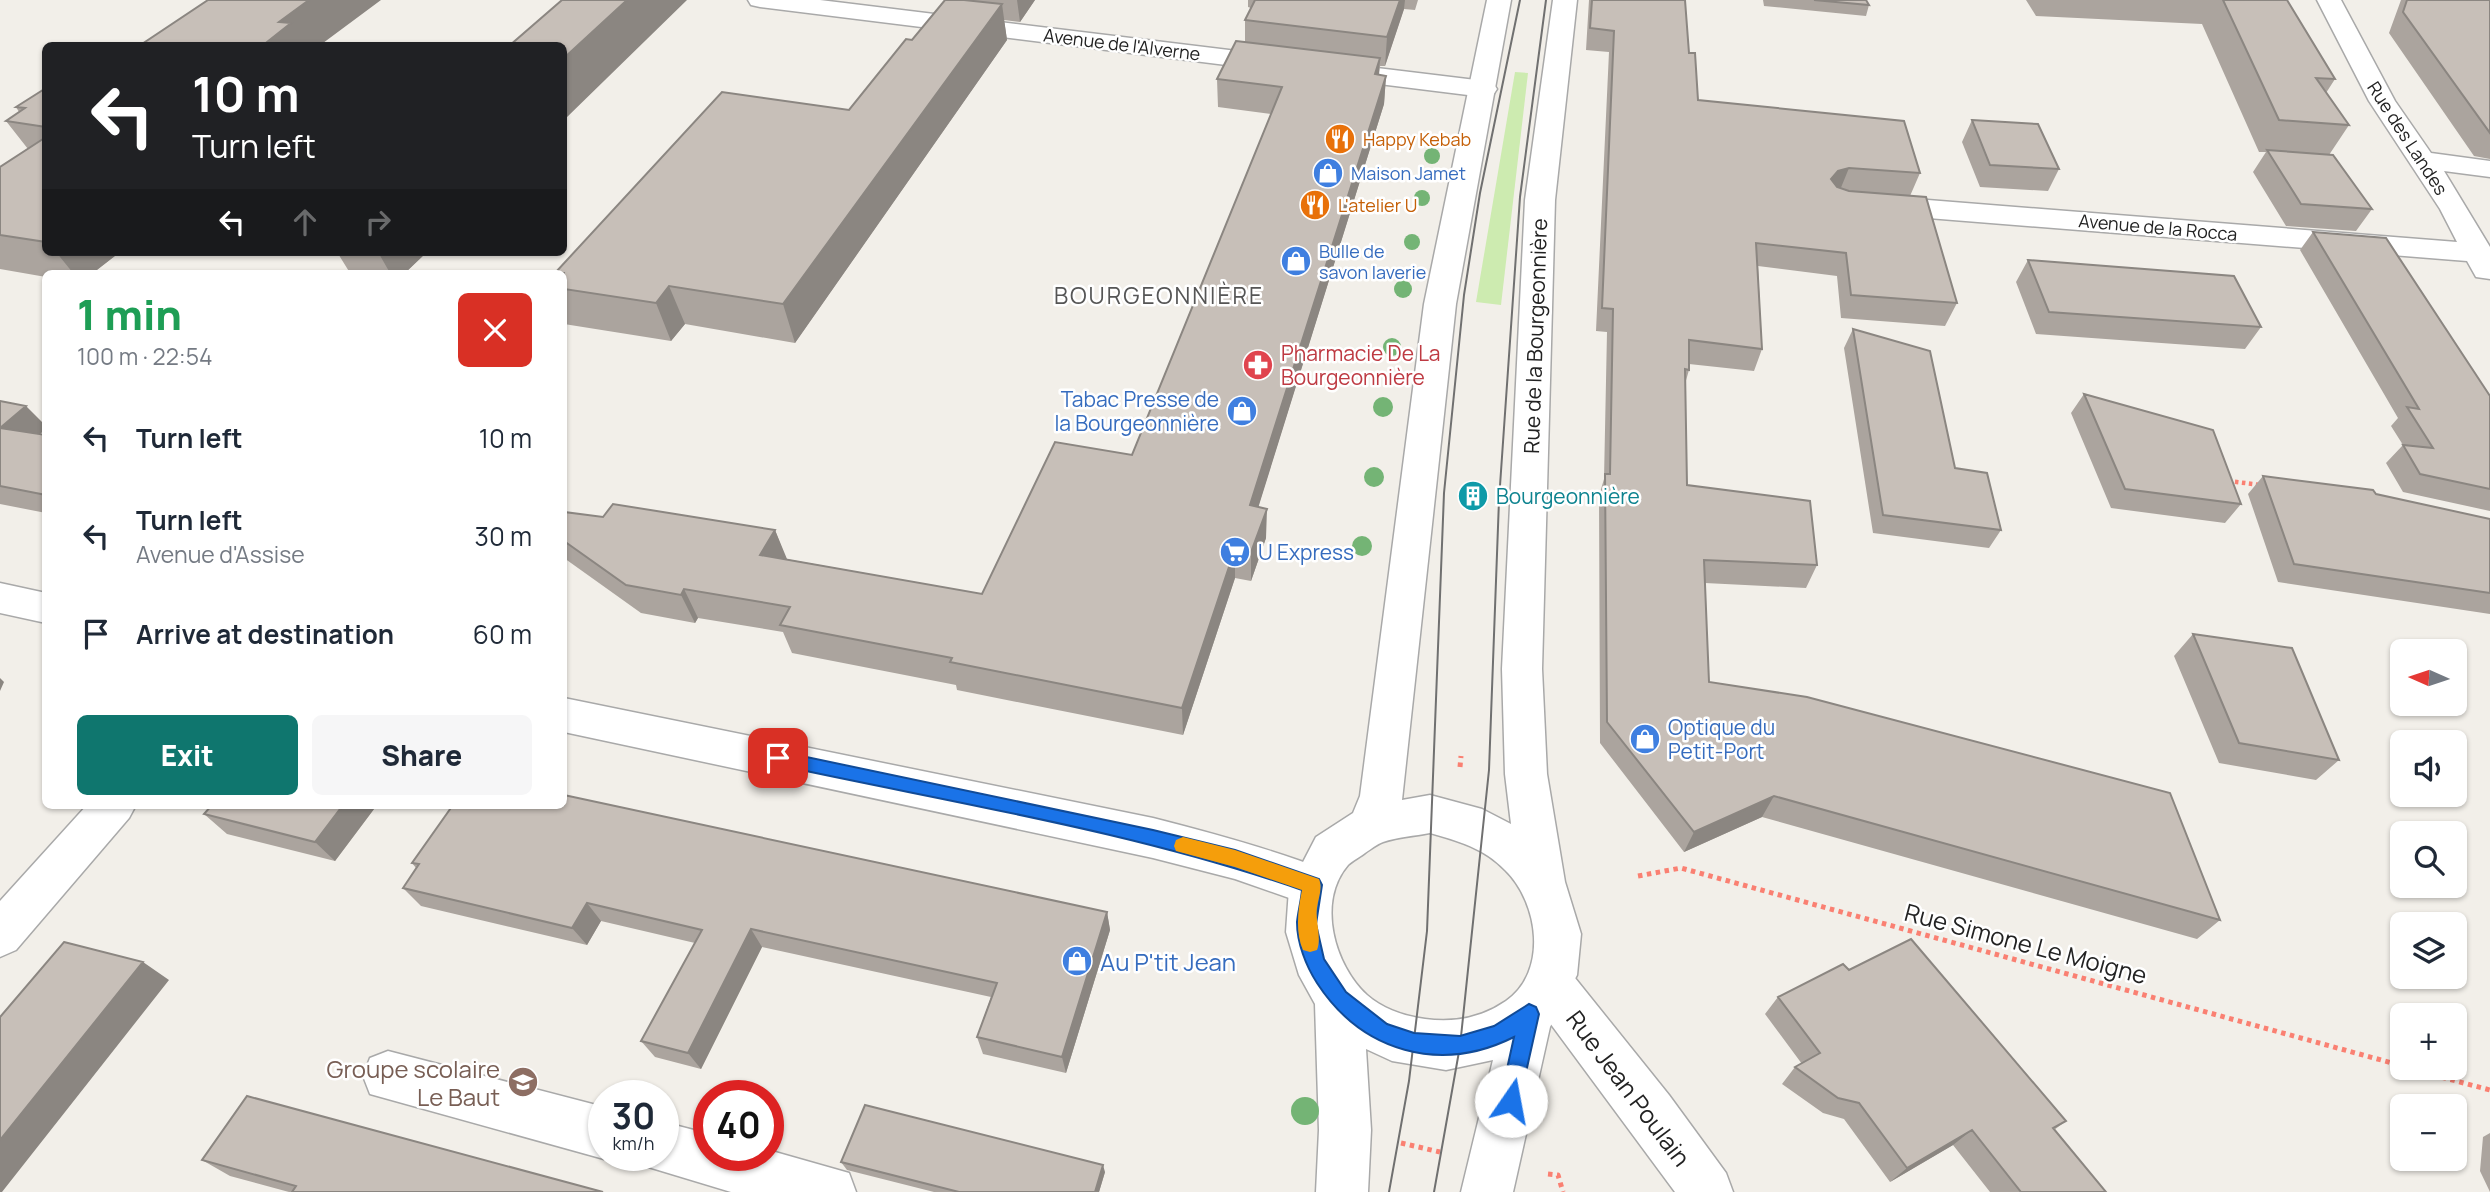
<!DOCTYPE html>
<meta charset="utf-8">
<style>
:root{--surface:#fff;--page:#f6f6f7;--text:#1f2937;--muted:#747a83;--accent:#0f766e}
body{margin:0;font-family:Manrope,sans-serif;background:var(--page);color:var(--text);height:100vh;display:flex;flex-direction:column;font-size:26px;white-space:nowrap}
*{box-sizing:border-box;margin:0}
p{font-size:23px;color:var(--muted)}
.icon{flex:none;width:38px;height:38px;fill:none;stroke:currentColor;stroke-width:2;stroke-linecap:round;stroke-linejoin:round}
.map{position:relative;flex:1;overflow:hidden}
.details{position:absolute;left:42px;top:270px;width:525px;height:539px;display:flex;flex-direction:column;background:var(--surface);border-radius:10px;box-shadow:0 2px 5px #0004}
.details>*{flex:none}
.top-card{position:absolute;left:42px;top:42px;width:525px;height:214px;border-radius:10px;box-shadow:0 2px 5px #0004;background:#202124;color:#fff;overflow:hidden}
.needle{width:46px;rotate:273deg}
.buttons{position:absolute;left:2390px;top:639px;display:grid;gap:14px}
.buttons a{display:grid;place-items:center;width:77px;height:77px;border-radius:10px;background:var(--surface);box-shadow:0 2px 5px #0004;font-size:35px}
.speed{position:absolute;left:588px;top:1080px;display:flex;gap:14px;font-size:35px;font-weight:700;text-align:center}
.speed>*{display:grid;place-content:center;width:91px;height:91px;border-radius:50%;background:var(--surface);box-shadow:0 2px 5px #0004;line-height:1}
.speed small{font-size:18px;font-weight:400}
.speed .limit{border:10px solid #d22;background:#fff;color:#111}
.pin{position:absolute;display:grid;place-items:center;width:60px;height:60px;color:#fff;margin:-30px;border-radius:14px;box-shadow:0 4px 10px #0006}
.me{position:absolute;width:77px;margin:-38px;rotate:12deg;stroke-linejoin:round;filter:drop-shadow(0 0 5px #0008)}
.turn{display:flex;align-items:center;gap:24px;height:147px;padding:0 35px;font-size:32px}
.turn .icon{width:91px;height:91px;stroke-width:2.5}
.turn b{display:block;font-size:49px;line-height:60px}
.lanes{display:flex;align-items:center;height:66px;padding:0 35px;background:#0003;justify-content:center;gap:35px;direction:ltr}
.lanes .off{opacity:.35}
.round{display:grid;place-items:center;flex:none;width:74px;height:74px;border-radius:10px;background:var(--page)}
.headline{display:flex;align-items:center;justify-content:space-between;height:119px;padding:0 35px}
h1{font-size:42px;font-weight:800;line-height:52px;color:#1e9e55}
.button{display:flex;gap:14px;margin-top:auto;padding:14px 35px}
.button a{flex:1;height:80px;border-radius:10px;background:var(--accent);color:#fff;font-size:28px;font-weight:800;line-height:80px;text-align:center}
.button a+a{background:var(--page);color:var(--text)}
ul{padding:0;list-style:none}
li{display:flex;align-items:center;gap:21px;height:98px;padding:0 35px}
li div{flex:1}
li b{display:block;font-size:26px}
li em{font-style:normal}
.map>svg:first-child{display:block}
</style>
<div class="map">
<svg width="2490" height="1192" viewBox="0 0 2490 1192">
<rect width="100%" height="100%" fill="#f2efe9"/>
<path fill="#cdebb0" d="M1515 72 1528 73 1501 305 1476 302Z"/>
<g fill="none" stroke-linecap="round" stroke-linejoin="round">
<g stroke="#a9a9a9" stroke-width="3">
<path id="minor" d="M748 0H820L1484 81 1493 83 1497 89 1493 95 1484 97 760 7 751 5Z
M2317 0H2341L2395 101 2431 153 2490 161V177L2444 171 2490 247V279L2476 277 2467 261 1878 214 1868 211 1863 205 1868 199 1878 196 2457 242 2440 209 2369 101Z
M0 583 46 593V623L0 613Z
M564 698 1153 818C1212 833 1271 849 1328 871L1335 885 1328 899 1312 906 1235 879 1153 858 564 732Z
M87 805H136L129 818 16 950 0 957V901Z
M1550 961 1567 968 1669 1095 1726 1173 1733 1192H1675L1533 1000 1526 984 1533 968Z
M388 1051 604 1107V1155H613L604 1159 370 1094 363 1076 370 1058Z
M663 1122 709 1134V1155H768V1150L849 1173 856 1192H731L645 1166 640 1155H663Z"/>
</g>
<g stroke="#a9a9a9" stroke-width="3">
<path id="tertiary" d="M1487 0H1511L1456 304 1402 800 1430 795 1482 809 1511 824 1505 774 1502 669 1525 200 1553 0H1577L1555 200 1542 669 1547 774 1565 882 1581 934 1577 975 1550 1027 1513 1192H1461L1493 1060 1446 1070 1392 1061 1366 1049 1371 1130 1368 1192H1316L1319 1130 1315 1004 1299 975 1286 932 1289 889 1316 837 1353 813 1360 796 1424 304ZM1430 833C1458 841 1484 848 1505 870 1539 903 1548 972 1506 1001 1481 1018 1454 1023 1425 1019 1405 1016 1384 1010 1367 995 1335 966 1316 902 1348 865 1352 861 1360 857 1365 853 1371 849 1377 844 1383 842 1397 837 1415 836 1430 833Z"/>
</g>
<path stroke="#fa8072" stroke-width="4.5" stroke-dasharray="3.5 3.5" stroke-linecap="butt" d="M2228 481 2261 485"/>
<path stroke="#fa8072" stroke-width="5" stroke-dasharray="4.5 4.5" stroke-linecap="butt" d="M1460 767 1461 756
M1638 876 1681 868 2403 1066
M2407 1068 2490 1090
M1401 1143 1440 1152
M1548 1174 1558 1175 1563 1192"/>
<use href="#minor" fill="#fff" fill-rule="evenodd"/>
<use href="#tertiary" fill="#fff" fill-rule="evenodd"/>
<path stroke="#707070" stroke-width="2" d="M1389 1192 1409 1081 1427 931 1444 493 1464 295 1480 193 1520 0
M1434 1192 1460 1046 1489 770 1499 500 1520 197 1546 0"/>
</g>
<g fill="#74b475">
<circle cx="1432" cy="156" r="8"/>
<circle cx="1422" cy="198" r="8"/>
<circle cx="1412" cy="242" r="8"/>
<circle cx="1403" cy="289" r="9"/>
<circle cx="1392" cy="347" r="9"/>
<circle cx="1383" cy="407" r="10"/>
<circle cx="1374" cy="477" r="10"/>
<circle cx="1362" cy="546" r="10"/>
<circle cx="1305" cy="1111" r="14"/>
</g>
<path fill="#aba49e" d="M945 0H1035L1020 22 1004 20 1007 40 795 343 685 324 671 341 564 324V273L849 110 912 40Z
M1248 0H1418L1415 10 1404 9 1385 66H1380L1379 75 1386 76 1384 104 1258 507 1266 538 1251 581 1235 578 1183 735 957 690 956 685 792 653 783 632 698 618 695 623 641 613 564 558V512L603 517 775 530 786 559 982 594 1132 455 1271 114 1218 107 1217 79 1245 42V20L1251 8 1248 7Z
M1589 0H1685L1689 53 1698 100 1920 173 1910 196 1957 303 1945 326 1841 318 1837 276 1758 266 1762 349 1754 371 1689 364V370L1685 384 1687 485 1817 565 1806 588 1705 583 1709 682 2220 920 2197 939 1762 817 1684 852 1600 743 1599 496 1604 479 1607 332 1596 331 1609 52 1586 50Z
M1763 0H1866L1869 5 1866 16 1764 6Z
M2026 0H2287L2335 79 2326 93 2349 125 2329 155 2372 209 2356 231 2286 226 2253 172 2266 152H2259L2202 24 2036 16Z
M2401 0H2490V159L2474 156 2389 33Z
M46 88V252H120L93 273H46V277L0 269V167L28 149 6 121 19 112 16 107Z
M1972 120 2059 169 2048 191 1980 187 1962 142Z
M2313 232 2490 396V511L2403 492 2386 463 2403 445 2391 426 2398 418 2300 250Z
M337 252H427L405 273H350Z
M2028 260 2261 327 2245 349 2036 334 2016 282Z
M1853 329 2001 530 1989 548 1873 533 1844 348Z
M2084 394 2241 504 2225 523 2111 508 2071 413Z
M0 401 39 434 46 435V513L0 504Z
M2263 476 2376 494 2490 519V614L2278 582 2248 494Z
M2193 634 2339 760 2316 780 2219 763 2174 656Z
M212 805H377L335 861 227 834 204 814Z
M412 863 1107 912 1110 930 1066 1073 983 1054 977 1037 991 997 762 947 701 1069 655 1057 641 1041 695 943 601 921 587 945 421 906 403 888 416 868Z
M1849 970 2066 1121 2054 1130 2106 1192H1990L1953 1145 1890 1182 1844 1119 1823 1113 1782 1084 1795 1067 1802 1064 1765 1014 1778 997Z
M2490 1133V1192L2480 1171 2483 1137Z
M202 1160 603 1192H289L230 1176Z
M841 1162 1105 1172 1099 1192H934L847 1170Z"/>
<path fill="#8b8681" d="M309 0H381L319 46H262L279 22Z
M627 0H687L564 120V58Z
M1017 0H1035L1020 22Z
M1400 0H1405L1404 9 1385 66 1387 37Z
M1002 4 1007 40 795 343 783 304Z
M1380 58 1378 86 1375 74Z
M1386 76 1384 104 1250 534V505Z
M1849 168 1840 190 1829 193 1831 179 1838 171Z
M56 252H120L93 273H73Z
M378 252H427L405 273H390Z
M669 286 685 324 671 341 656 303Z
M26 406 46 426V429L21 450 0 428Z
M1267 509 1266 538 1251 581V552Z
M775 530 787 559 772 583 760 555Z
M1235 549V578L1183 735 1182 708Z
M684 589 698 618 695 623 681 595Z
M0 678 4 682 0 691Z
M1774 796 1762 817 1684 852 1694 832Z
M343 805H377L335 861 315 842Z
M587 903 601 921 587 945 572 928Z
M1107 912 1110 930 1066 1073 1062 1057Z
M751 929 762 947 701 1069 688 1053Z
M143 962 169 980 2 1192H0V1140Z
M1972 1130 1953 1145 1890 1182 1907 1168Z
M1103 1165 1105 1172 1099 1192H1095Z"/>
<path fill="#c7bfb8" stroke="#8b8681" stroke-width="2" d="M208 0H309L279 22 291 23 262 46H139Z
M562 0H627L564 58V46H509Z
M945 0H964L1002 4 783 304 669 286 656 303 564 289V273H555L722 92 849 110 906 39 912 40Z
M1255 0H1400L1387 37 1245 20Z
M1592 0H1685L1689 53H1695L1698 100 1904 121 1920 173 1849 168 1838 171 1831 179 1837 187 1849 191 1926 197 1957 303 1851 295 1846 253 1756 243 1762 349 1689 340V370L1685 369 1687 485 1810 501 1817 565 1704 560 1709 682 1807 697 2170 793 2220 920 1774 796 1694 832 1607 722 1605 474H1610L1613 309 1602 308 1614 31 1590 28Z
M1814 0H1866L1869 5Z
M2223 0H2287L2335 79 2316 78 2349 125 2279 120Z
M2407 0H2490V133L2403 12Z
M1236 41 1380 58 1375 74 1386 76 1250 505 1267 509 1251 552 1235 549 1182 708 950 662 952 658 780 625 790 607 684 589 681 595 626 585 564 541V512L603 517 613 504 775 530 760 555 982 594 1055 442 1132 455 1282 87 1217 79Z
M46 88V127L6 121 25 108 16 107Z
M1972 120 2038 124 2059 169 1990 165Z
M46 137V242L0 235V167Z
M2267 150 2333 155 2372 209 2301 204Z
M2313 232 2386 238 2490 396V489L2420 474 2403 445 2433 448 2407 407 2419 409Z
M2028 260 2234 276 2261 327 2049 312Z
M1853 329 1930 351 1955 468 1987 473 2001 530 1883 515Z
M2084 394 2213 430 2241 504 2125 489Z
M0 401 26 406 0 428 46 435V495L0 486Z
M2263 476 2373 490 2376 494 2490 519V593L2294 564Z
M2193 634 2292 648 2339 760 2239 743Z
M564 795 1107 912 1062 1057 977 1037 997 983 751 929 688 1053 641 1041 702 930 587 903 572 928 403 888 419 864 412 863 453 805H564Z
M212 805H343L315 842 204 814Z
M1911 939 2066 1121 2053 1128 2106 1192H2021L1972 1130 1907 1168 1859 1103 1838 1098 1795 1067 1820 1053 1778 997 1843 964 1849 970Z
M64 942 143 962 0 1140V1017Z
M247 1096 603 1192H292L296 1186 202 1160Z
M865 1105 1103 1165 1095 1192H959L841 1162Z"/>
<path fill="#1a73e8" stroke="#114b97" stroke-width="2" d="M778 751 1153 830 1235 850 1319 879 1322 885 1316 924 1324 959 1346 992 1387 1024 1414 1033 1460 1036 1494 1026 1529 1004 1536 1007 1539 1014 1518 1108 1511 1111 1503 1108 1500 1101 1514 1037C1440 1074 1362 1052 1317 983 1306 966 1297 943 1297 922 1298 912 1301 901 1302 890 1133 831 953 803 778 765L770 758Z"/>
<path fill="#f59e0b" d="M1183 837 1235 850 1319 879C1323 889 1318 898 1317 908 1315 922 1322 937 1317 950L1310 952 1303 950C1295 932 1298 909 1302 890L1235 867 1176 851 1174 846 1176 840Z"/>
<defs>
<g id="restaurant-disc" transform="scale(1.575)"><circle r="9.5" fill="#e8710a" stroke="#fff"/><path d="M-5-6h1v4h1v-4h1v4h1v-4h1v5L-1.5 .5V6h-2V.5L-5-1ZM5-6V6H3V1.5H1.5Q1.5-4 5-6Z" fill="#fff"/></g>
<g id="shop-disc" transform="scale(1.575)"><circle r="9.5" fill="#3f7fe0" stroke="#fff"/><path d="M-5-2.5h2.3a2.7 3.5 0 0 1 5.4 0H5L5.5 6h-11ZM-1.5-2.5h3a1.5 2.3 0 0 0-3 0Z" fill="#fff"/></g>
<g id="pharmacy-disc" transform="scale(1.575)"><circle r="9.5" fill="#e0444e" stroke="#fff"/><path d="M-2-6h4v4h4v4h-4v4h-4v-4h-4v-4h4Z" fill="#fff"/></g>
<g id="building-disc" transform="scale(1.575)"><circle r="9.5" fill="#0f9aa8" stroke="#fff"/><path d="M-4-6H4V6H1V3H-1V6H-4ZM-2.5-4.3h1.7v1.8h-1.7ZM.8-4.3h1.7v1.8H.8ZM-2.5-1h1.7V.8h-1.7ZM.8-1h1.7V.8H.8Z" fill="#fff"/></g>
<g id="supermarket-disc" transform="scale(1.575)"><circle r="9.5" fill="#3f7fe0" stroke="#fff"/><path d="M-6-5.5h2.5l.6 2H6L4.5 2H-2.5L-4.4-4H-6ZM-1.5 3.2a1.3 1.3 0 1 0 .1 0ZM3 3.2a1.3 1.3 0 1 0 .1 0Z" fill="#fff"/></g>
<g id="school-disc" transform="scale(1.575)"><circle r="9.5" fill="#8d6e63" stroke="#fff"/><path d="M0-5L7-2L0 1L-7-2ZM-4 1L0 2.5L4 1V4Q0 6-4 4Z" fill="#fff"/></g>
</defs>
<g fill-rule="evenodd">
<use href="#restaurant-disc" x="1340" y="139"/>
<use href="#shop-disc" x="1328" y="173"/>
<use href="#restaurant-disc" x="1315" y="205"/>
<use href="#shop-disc" x="1296" y="261"/>
<use href="#pharmacy-disc" x="1258" y="365"/>
<use href="#shop-disc" x="1242" y="411"/>
<use href="#building-disc" x="1473" y="496"/>
<use href="#supermarket-disc" x="1235" y="552"/>
<use href="#shop-disc" x="1645" y="739"/>
<use href="#shop-disc" x="1077" y="961"/>
<use href="#school-disc" x="523" y="1082"/>
</g>
<g text-anchor="middle" dominant-baseline="central" stroke-width="5" stroke-linejoin="round" paint-order="stroke">
<g font-size="18" fill="#222" stroke="#fff">
<text transform="translate(1122 44) rotate(7)">Avenue de l'Alverne</text>
<text transform="translate(2408 138) rotate(57)">Rue des Landes</text>
<text transform="translate(2158 227) rotate(5)">Avenue de la Rocca</text>
</g>
<g font-size="18" fill="#c56008" stroke="#fff" text-anchor="start">
<text x="1363" y="139">Happy Kebab</text>
<text x="1338" y="205">L'atelier U</text>
</g>
<g font-size="18" fill="#366cbe" stroke="#fff" text-anchor="start">
<text x="1351" y="173">Maison Jamet</text>
<text x="1319" y="251">Bulle de<tspan x="1319" dy="21">savon laverie</tspan></text>
</g>
<g font-size="21" fill="#222" stroke="#fff">
<text transform="translate(1535 336) rotate(-88)">Rue de la Bourgeonnière</text>
</g>
<g font-size="21" fill="#be3a42" stroke="#fff" text-anchor="start">
<text x="1281" y="353">Pharmacie De La<tspan x="1281" dy="24">Bourgeonnière</tspan></text>
</g>
<g font-size="21" fill="#366cbe" stroke="#fff" text-anchor="start">
<text x="1219" y="399" text-anchor="end">Tabac Presse de<tspan x="1219" dy="24">la Bourgeonnière</tspan></text>
<text x="1258" y="552">U Express</text>
<text x="1668" y="727">Optique du<tspan x="1668" dy="24">Petit-Port</tspan></text>
</g>
<g font-size="21" fill="#0d838f" stroke="#fff" text-anchor="start">
<text x="1496" y="496">Bourgeonnière</text>
</g>
<g font-size="23" letter-spacing="2" fill="#555" stroke="#fff">
<text x="1159" y="295">BOURGEONNIÈRE</text>
</g>
<g font-size="24" fill="#222" stroke="#fff">
<text transform="translate(2026 943) rotate(15)">Rue Simone Le Moigne</text>
<text transform="translate(1629 1088) rotate(53)">Rue Jean Poulain</text>
</g>
<g font-size="24" fill="#366cbe" stroke="#fff" text-anchor="start">
<text x="1100" y="961">Au P'tit Jean</text>
</g>
<g font-size="24" fill="#785e54" stroke="#fff" text-anchor="end">
<text x="500" y="1068">Groupe scolaire<tspan x="500" dy="28">Le Baut</tspan></text>
</g>
</g>
</svg>
<div class="buttons">
<a><svg class="needle" viewBox="-14 -14 28 28"><path d="M0-13l5 13h-10z" fill="#e53935"/><path d="M0 13l5-13h-10z" fill="#747a83"/></svg></a>
<a><svg class="icon" aria-label="sound" viewBox="0 0 24 24"><path d="M4 9h4l5-4v14l-5-4H4zM17 9q2 3 0 6"/></svg></a>
<a><svg class="icon" aria-label="search" viewBox="0 0 24 24"><circle cx="10" cy="10" r="6"/><path d="M15 15l6 6"/></svg></a>
<a><svg class="icon" aria-label="layers" viewBox="0 0 24 24"><path d="M12 4l9 5-9 5-9-5zM3 14l9 5 9-5"/></svg></a>
<a>+</a>
<a>−</a>
</div>
<div class="speed"><div>30<small>km/h</small></div><div class="limit">40</div></div>
<div class="pin" style="left:778px;top:758px;background:#d93025"><svg class="icon" aria-label="arrive" viewBox="0 0 24 24"><path d="M6 21V4h12l-3 4 3 4H6"/></svg></div>
<svg class="me" style="left:1511px;top:1101px" viewBox="-20 -20 40 40"><circle r="19" fill="#fff"/><path d="M0-13L10 11 0 6-10 11z" fill="#1a73e8"/></svg>
<div class="top-card">
<div class="turn"><svg class="icon" aria-label="left" viewBox="0 0 24 24"><path d="M17 20v-9H6M10 6l-5 5 5 5"/></svg><div><b>10 m</b>Turn left</div></div>
<div class="lanes"><svg class="icon" aria-label="left" viewBox="0 0 24 24"><path d="M17 20v-9H6M10 6l-5 5 5 5"/></svg><svg class="icon off" aria-label="ahead" viewBox="0 0 24 24"><path d="M12 20V5M6 11l6-6 6 6"/></svg><svg class="icon off" aria-label="right" viewBox="0 0 24 24"><path d="M7 20v-9h11M14 6l5 5-5 5"/></svg></div>
</div>
<section class="details">
<div class="headline"><div><h1>1 min</h1><p>100 m · 22:54</p></div><a class="round" style="background:#d93025;color:#fff"><svg class="icon" aria-label="close" viewBox="0 0 24 24"><path d="M6 6l12 12M18 6L6 18"/></svg></a></div>
<ul>
<li><svg class="icon" aria-label="left" viewBox="0 0 24 24"><path d="M17 20v-9H6M10 6l-5 5 5 5"/></svg><div><b>Turn left</b></div><em>10 m</em></li>
<li><svg class="icon" aria-label="left" viewBox="0 0 24 24"><path d="M17 20v-9H6M10 6l-5 5 5 5"/></svg><div><b>Turn left</b><p>Avenue d'Assise</p></div><em>30 m</em></li>
<li><svg class="icon" aria-label="arrive" viewBox="0 0 24 24"><path d="M6 21V4h12l-3 4 3 4H6"/></svg><div><b>Arrive at destination</b></div><em>60 m</em></li>
</ul>
<div class="button"><a>Exit</a><a>Share</a></div>
</section>
</div>
